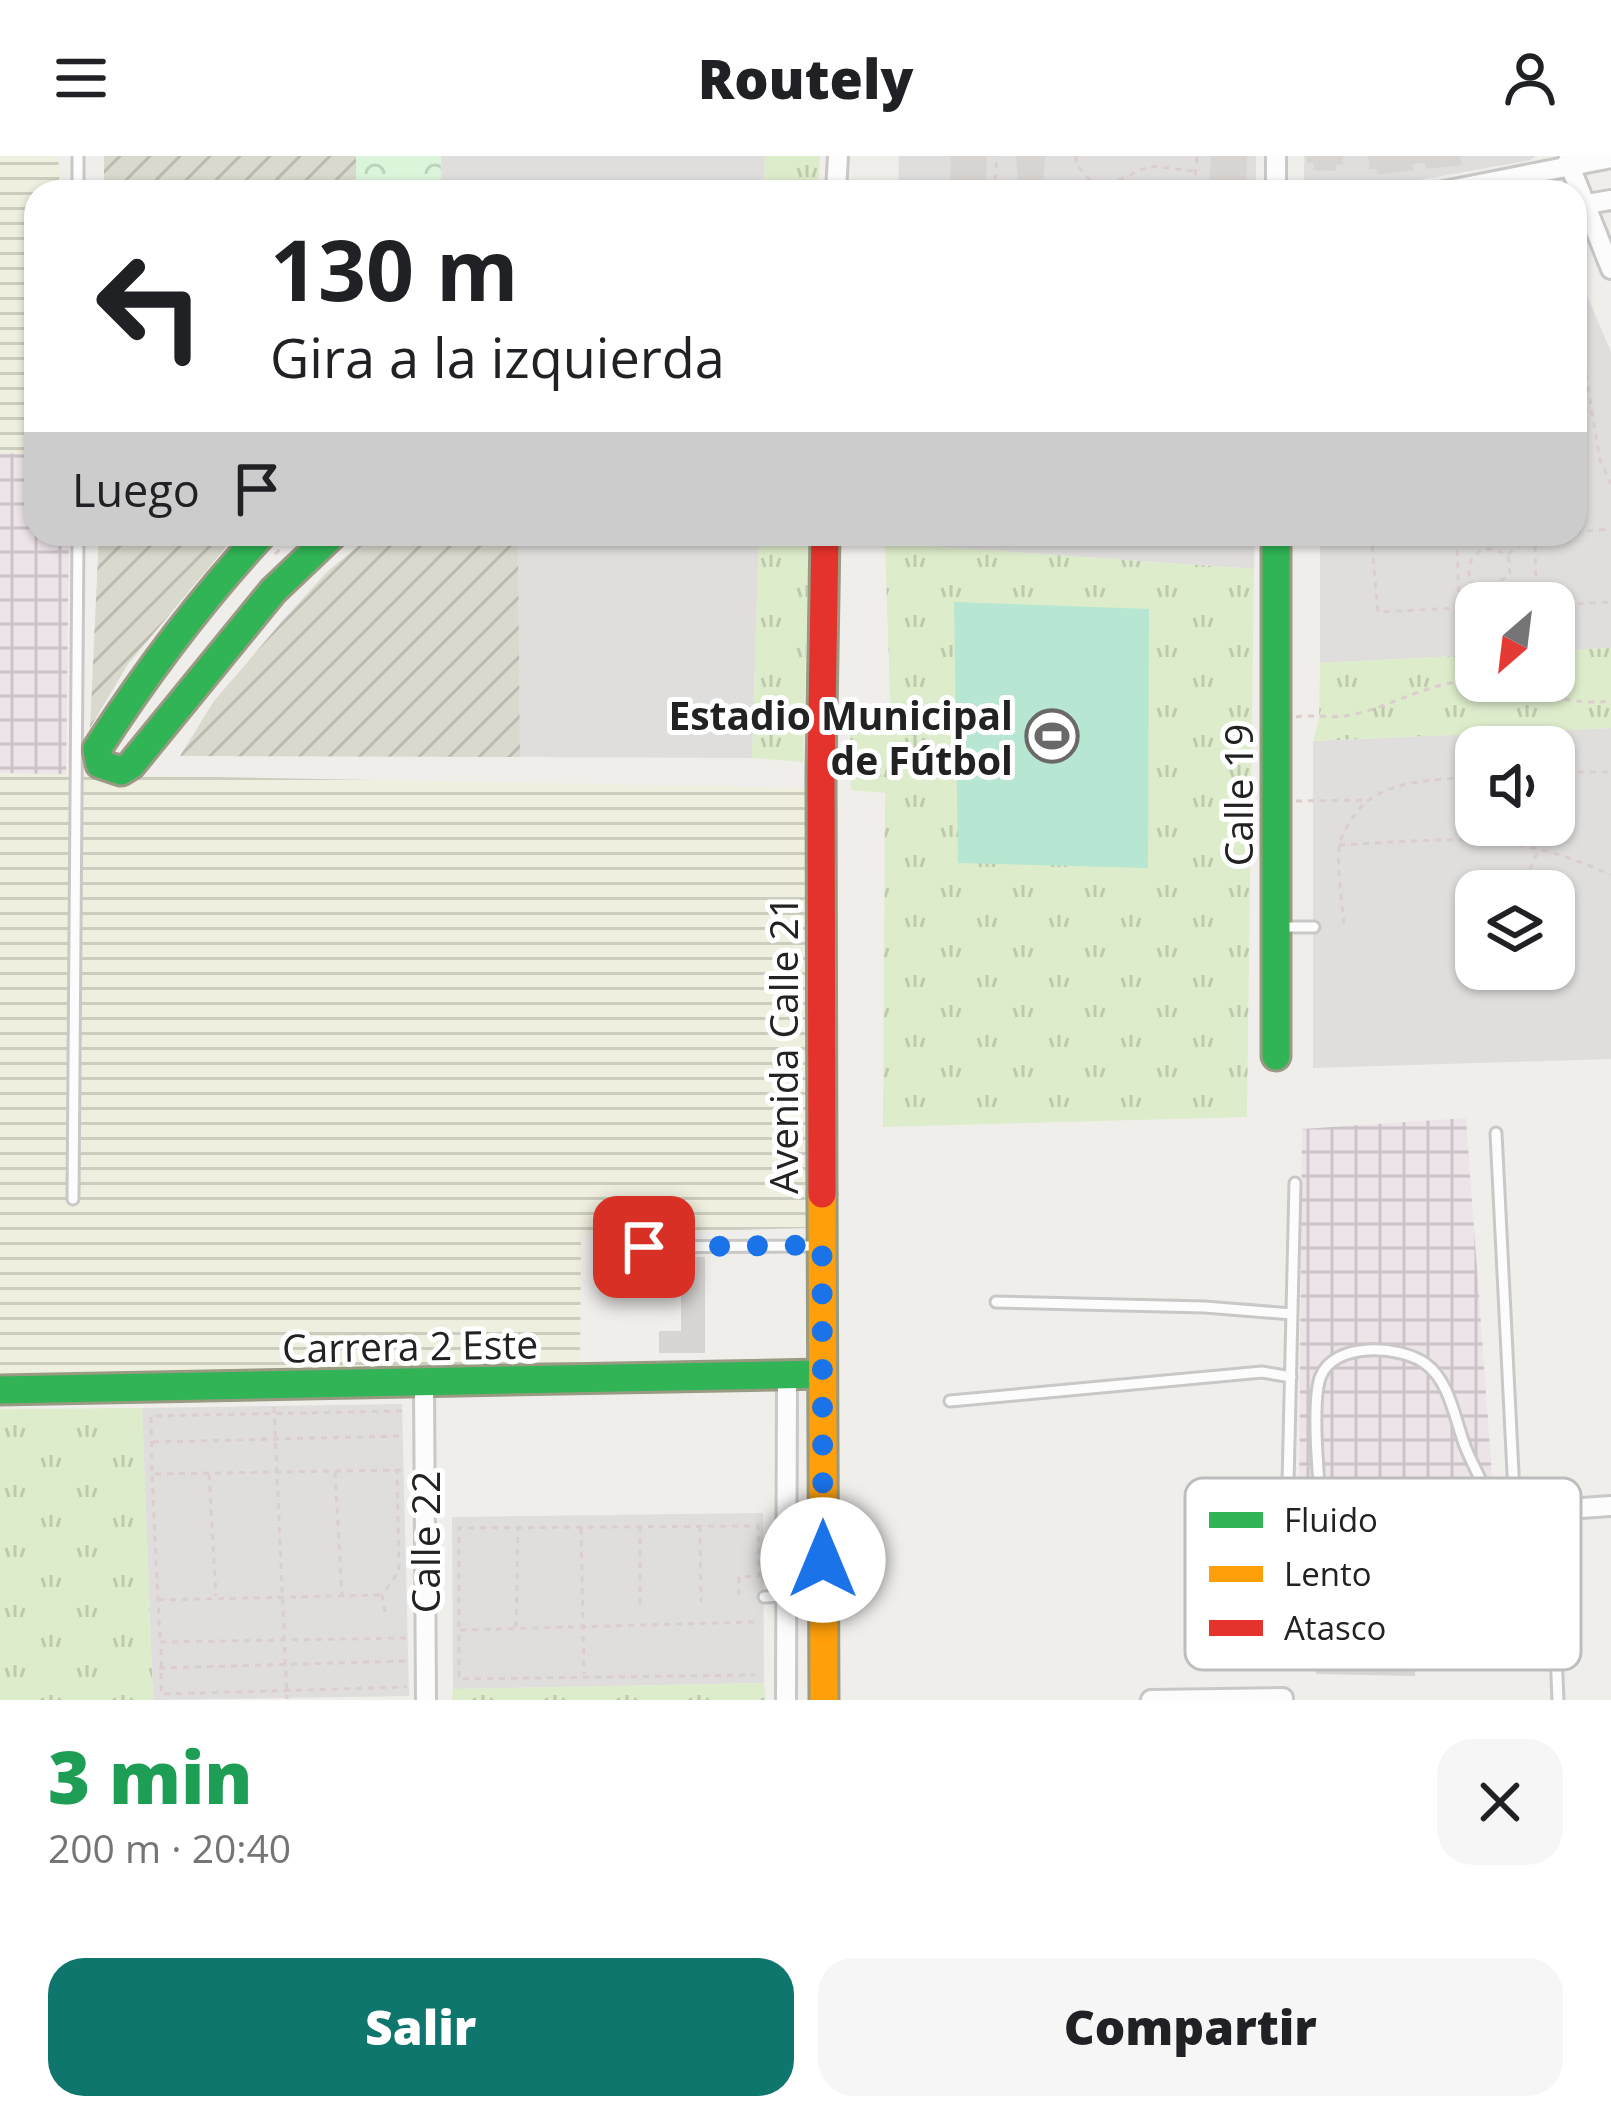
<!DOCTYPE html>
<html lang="es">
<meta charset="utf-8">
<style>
:root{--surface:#fff;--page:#f6f6f6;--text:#202124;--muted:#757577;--accent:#0f766e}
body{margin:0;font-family:"Open Sans",sans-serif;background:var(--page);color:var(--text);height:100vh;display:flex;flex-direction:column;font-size:45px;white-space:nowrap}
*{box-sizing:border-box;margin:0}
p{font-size:39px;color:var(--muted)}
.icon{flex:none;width:66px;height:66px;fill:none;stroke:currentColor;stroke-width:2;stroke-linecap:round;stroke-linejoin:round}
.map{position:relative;height:1544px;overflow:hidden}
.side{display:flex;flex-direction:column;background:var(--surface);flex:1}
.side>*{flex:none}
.top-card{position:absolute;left:24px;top:24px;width:1563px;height:366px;border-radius:36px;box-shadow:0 3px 9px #0004;background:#fff;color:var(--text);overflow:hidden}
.needle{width:78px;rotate:208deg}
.tools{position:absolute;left:1455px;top:426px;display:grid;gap:24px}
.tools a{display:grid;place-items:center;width:120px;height:120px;border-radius:24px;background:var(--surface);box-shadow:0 3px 9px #0004;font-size:60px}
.pin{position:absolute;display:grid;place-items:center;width:102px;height:102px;color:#fff;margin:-51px;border-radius:24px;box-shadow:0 6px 18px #0006}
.me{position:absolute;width:132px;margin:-66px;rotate:0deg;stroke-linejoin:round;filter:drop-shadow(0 0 9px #0008)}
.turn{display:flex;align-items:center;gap:42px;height:252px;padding:0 48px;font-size:54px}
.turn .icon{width:156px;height:156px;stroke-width:2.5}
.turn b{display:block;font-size:84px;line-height:102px}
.then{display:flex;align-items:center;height:114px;padding:0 48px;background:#0003;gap:24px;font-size:45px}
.round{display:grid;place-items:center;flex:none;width:126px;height:126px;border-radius:36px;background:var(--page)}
.summary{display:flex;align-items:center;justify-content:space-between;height:204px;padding:0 48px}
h1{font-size:72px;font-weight:800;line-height:90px;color:#1e9e55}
.cta{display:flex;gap:24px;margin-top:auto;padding:24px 48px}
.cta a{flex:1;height:138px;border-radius:36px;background:var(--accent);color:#fff;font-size:48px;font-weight:800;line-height:138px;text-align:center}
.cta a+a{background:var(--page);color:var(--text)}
header{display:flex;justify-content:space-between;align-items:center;height:156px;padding:0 48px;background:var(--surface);font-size:54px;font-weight:800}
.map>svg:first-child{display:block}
</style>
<header><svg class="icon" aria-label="menu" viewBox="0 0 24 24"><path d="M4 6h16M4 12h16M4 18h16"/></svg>Routely<svg class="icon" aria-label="person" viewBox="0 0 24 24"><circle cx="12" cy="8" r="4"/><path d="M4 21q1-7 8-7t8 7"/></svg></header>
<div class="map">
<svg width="1611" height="1544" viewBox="0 0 1611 1544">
<defs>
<pattern id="industrial-grid" width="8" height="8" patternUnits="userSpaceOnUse" patternTransform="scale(3)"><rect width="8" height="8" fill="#ede4e9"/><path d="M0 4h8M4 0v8" fill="none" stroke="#cbc3c8"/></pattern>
<pattern id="construction-furrows" width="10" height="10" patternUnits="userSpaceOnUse" patternTransform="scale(3)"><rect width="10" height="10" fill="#d9d9cd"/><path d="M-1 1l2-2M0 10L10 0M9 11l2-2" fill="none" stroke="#babab0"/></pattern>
<pattern id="farmland-rules" width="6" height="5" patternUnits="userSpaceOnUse" patternTransform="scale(3)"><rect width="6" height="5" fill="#efefdf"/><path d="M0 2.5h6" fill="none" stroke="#cdcdbf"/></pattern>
<pattern id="grass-tufts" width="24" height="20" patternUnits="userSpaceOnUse" patternTransform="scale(3)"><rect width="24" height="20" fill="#ddeccb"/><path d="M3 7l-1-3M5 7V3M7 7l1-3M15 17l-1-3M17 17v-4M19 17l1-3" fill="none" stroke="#bdcaae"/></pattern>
<pattern id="park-crowns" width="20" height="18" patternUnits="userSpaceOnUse" patternTransform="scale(3)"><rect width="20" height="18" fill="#daf5da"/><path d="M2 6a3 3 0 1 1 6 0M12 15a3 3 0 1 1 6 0" fill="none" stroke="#bbd2bb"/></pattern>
</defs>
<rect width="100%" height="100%" fill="#f0eeeb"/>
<path fill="#dfdedc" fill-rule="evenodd" d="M441 0H765L764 36H440Z
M899 0H1256V36H898Z
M1304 0H1535L1531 4 1352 36H1304Z
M1582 128 1611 196V492L1554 495V447H1476V499L1320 507V378H1575V131Z
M518 378H759L752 602 520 601Z
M886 378H1255L1254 413 885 387Z
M1611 572V903L1313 912V585ZM1476 591H1554V669H1476ZM1476 735H1554V813H1476Z
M402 1248 409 1540 153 1544 142 1252Z
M763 1357 764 1527 453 1533 452 1361Z"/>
<path fill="url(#industrial-grid)" d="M0 297 36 298V378H69L66 620 0 617Z
M1466 962 1494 1346 1299 1349 1302 973Z"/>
<path fill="url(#construction-furrows)" d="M104 0H356V36H104Z
M99 378H237L128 508 90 572Z
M373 378H518L520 601 180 600 214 545 285 462 328 415Z"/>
<path fill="url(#farmland-rules)" d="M0 0H58L60 36H36V298L0 297Z
M0 617 812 632 811 1072 581 1078 580 1221 0 1218Z"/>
<path fill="url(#grass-tufts)" d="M765 0H820L818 36H764Z
M759 378H809L803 606 752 602Z
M885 387 1254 413 1247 961 883 971 885 637 851 634 850 574 891 573Z
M1611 492V572L1313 585 1319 564 1320 507 1476 499V525H1554V495Z
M142 1252 153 1544H0V1253Z
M764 1527 766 1544H452L453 1533Z"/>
<path fill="url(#park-crowns)" d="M356 0H441L440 36H356Z"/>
<path fill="#b7e6d2" d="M954 446 1149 453 1148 712 958 707Z"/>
<path fill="#d7d4d2" d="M951 0H987L986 28H979L978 36H954L956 25 950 24Z
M1016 0H1045L1043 27 1018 28Z
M1211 0H1247L1246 36 1209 33Z
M1307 0H1343V8L1336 9 1335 15 1313 14 1314 7H1307Z
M1368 0H1460L1462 9 1426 13 1425 7H1418L1412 8 1414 14 1378 19 1376 13H1370Z
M1172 25 1173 32 1179 31 1180 36H1132L1131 31Z
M604 1100 705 1101V1197H659V1175H681V1127L604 1126Z
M1313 1402 1414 1406 1415 1520 1316 1518Z"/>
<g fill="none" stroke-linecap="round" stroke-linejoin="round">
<g stroke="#c9c8c7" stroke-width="15">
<path id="lane" d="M78 0V36
M1281 771H1314
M1496 977 1515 1357
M73 1043 78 378
M603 1091 816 1090
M996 1146 1205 1151 1292 1158
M950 1245 1262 1216 1291 1221
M1550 1354 1558 1544
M1324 1369C1319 1338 1311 1250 1320 1222 1333 1185 1400 1189 1426 1208 1450 1226 1455 1264 1465 1290 1474 1313 1488 1333 1491 1358
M1287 1370 1295 1027
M1312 1397H1411
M764 1441 786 1440"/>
</g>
<g stroke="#c9c8c7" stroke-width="24">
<path id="street" d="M1568 5 1611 113
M836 36 838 0
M1276 36V0
M1439 36 1611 2
M1575 50 1611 44
M424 1228 426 1544
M1287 1372 1611 1350
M786 1544 787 1219
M1151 1544 1283 1542"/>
</g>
<g stroke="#999a82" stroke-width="33">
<path id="fast" d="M262 378C200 445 146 517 97 593L100 608 121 615 131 609 273 435 333 378
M1276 378V900
M0 1234 822 1218"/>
</g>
<g stroke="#999a82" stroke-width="33">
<path id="slow" d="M822 1038 824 1544"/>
</g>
<g stroke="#999a82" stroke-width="33">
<path id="jam" d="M822 1038 821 618 825 378"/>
</g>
<path stroke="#dccecd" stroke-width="3" stroke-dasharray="6 6" stroke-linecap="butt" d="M1076 0V8L1094 29
M1194 31 1197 0
M994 36 997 0
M1048 36 1107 29 1150 10 1195 15
M1575 189H1581L1600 304 1611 328
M1575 376 1611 373
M1371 378 1378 456 1476 451
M1535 378 1536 447
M1457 382 1459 450
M1373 387 1540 378
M275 398 296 378
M1508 398 1534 379
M1490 431 1510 419 1508 398
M1488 432 1472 427C1465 410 1470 402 1484 392L1508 398
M1488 432V447
M1554 449 1611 446
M1296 561C1314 558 1333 563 1351 559 1390 551 1425 528 1466 525 1514 521 1553 552 1611 545
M1554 616H1611
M1296 645 1365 644
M1515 669 1516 684
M1339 689C1446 684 1509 672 1611 719
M1519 735 1539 694
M1344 768C1342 744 1337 716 1339 692 1340 683 1345 674 1350 666 1375 621 1430 626 1476 620
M274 1251 287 1543
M402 1255 151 1260 152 1318 403 1314
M153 1286 403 1280
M335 1316 342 1439
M209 1318 216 1440
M152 1320 160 1484
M700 1370 701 1446
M581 1372 584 1518
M158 1444 382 1439
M640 1448V1372
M385 1456 382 1439 399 1415 397 1314
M754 1466 459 1474V1523L755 1519
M459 1471V1372L758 1370 759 1420 739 1421V1444
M516 1471 518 1372
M406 1482 161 1486V1538L407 1531
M159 1512 407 1505"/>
<use href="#lane" stroke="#fdfcfc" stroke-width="9"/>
<use href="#street" stroke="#fdfcfc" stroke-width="18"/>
<use href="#fast" stroke="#30b455" stroke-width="27"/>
<use href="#slow" stroke="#ff9f0a" stroke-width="27"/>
<use href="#jam" stroke="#e5322d" stroke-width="27"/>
</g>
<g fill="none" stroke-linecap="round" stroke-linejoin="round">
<path stroke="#1a73e8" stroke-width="21" stroke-dasharray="0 37.8" d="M644 1091 822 1089 823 1404"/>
</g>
<defs>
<g id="stadium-ring" transform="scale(2.7)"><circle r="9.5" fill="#fff" stroke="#6a6968" stroke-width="1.5"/><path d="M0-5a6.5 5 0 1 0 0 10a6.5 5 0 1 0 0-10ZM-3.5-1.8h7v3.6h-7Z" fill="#6a6968"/></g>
</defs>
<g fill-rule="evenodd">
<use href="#stadium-ring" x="1052" y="580"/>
</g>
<g text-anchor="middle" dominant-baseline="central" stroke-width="10" stroke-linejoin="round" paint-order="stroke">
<g font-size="39" font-weight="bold" fill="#222" stroke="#fff" text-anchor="end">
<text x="1013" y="558">Estadio Municipal<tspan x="1013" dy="45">de Fútbol</tspan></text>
</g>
<g font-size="39" fill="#222" stroke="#fff">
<text transform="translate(1237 639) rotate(-90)">Calle 19</text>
<text transform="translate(782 889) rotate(-90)">Avenida Calle 21</text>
<text transform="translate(410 1189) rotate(-1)">Carrera 2 Este</text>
<text transform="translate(424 1386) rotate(-90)">Calle 22</text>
</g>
</g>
<rect x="1185" y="1322" width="396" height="192" rx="18" fill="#fff" stroke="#bdbdbd" stroke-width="3"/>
<rect x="1209" y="1356" width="54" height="16" fill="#30b455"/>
<rect x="1209" y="1410" width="54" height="16" fill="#ff9f0a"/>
<rect x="1209" y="1464" width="54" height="16" fill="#e5322d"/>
<g font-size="33" fill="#222">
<text x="1284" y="1376">Fluido</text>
<text x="1284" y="1430">Lento</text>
<text x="1284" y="1484">Atasco</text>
</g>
</svg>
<div class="tools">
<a><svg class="needle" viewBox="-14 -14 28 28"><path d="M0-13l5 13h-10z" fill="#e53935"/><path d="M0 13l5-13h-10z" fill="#757577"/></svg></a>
<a><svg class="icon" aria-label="sound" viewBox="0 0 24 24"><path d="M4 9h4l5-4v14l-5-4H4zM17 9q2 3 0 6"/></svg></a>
<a><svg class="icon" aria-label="layers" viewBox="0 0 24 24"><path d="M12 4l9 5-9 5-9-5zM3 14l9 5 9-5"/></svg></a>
</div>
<div class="pin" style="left:644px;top:1091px;background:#d93025"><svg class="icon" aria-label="arrive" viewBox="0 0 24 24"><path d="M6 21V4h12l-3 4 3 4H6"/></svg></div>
<svg class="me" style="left:823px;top:1404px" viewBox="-20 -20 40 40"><circle r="19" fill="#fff"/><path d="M0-13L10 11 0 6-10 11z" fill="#1a73e8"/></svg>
<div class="top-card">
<div class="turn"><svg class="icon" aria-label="left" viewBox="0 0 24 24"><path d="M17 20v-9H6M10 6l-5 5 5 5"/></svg><div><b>130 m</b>Gira a la izquierda</div></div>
<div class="then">Luego<svg class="icon" aria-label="arrive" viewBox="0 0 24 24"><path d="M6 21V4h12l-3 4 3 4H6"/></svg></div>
</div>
</div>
<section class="side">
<div class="summary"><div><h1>3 min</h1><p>200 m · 20:40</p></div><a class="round"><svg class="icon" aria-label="close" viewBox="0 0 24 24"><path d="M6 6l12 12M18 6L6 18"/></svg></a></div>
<div class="cta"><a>Salir</a><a>Compartir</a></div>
</section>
